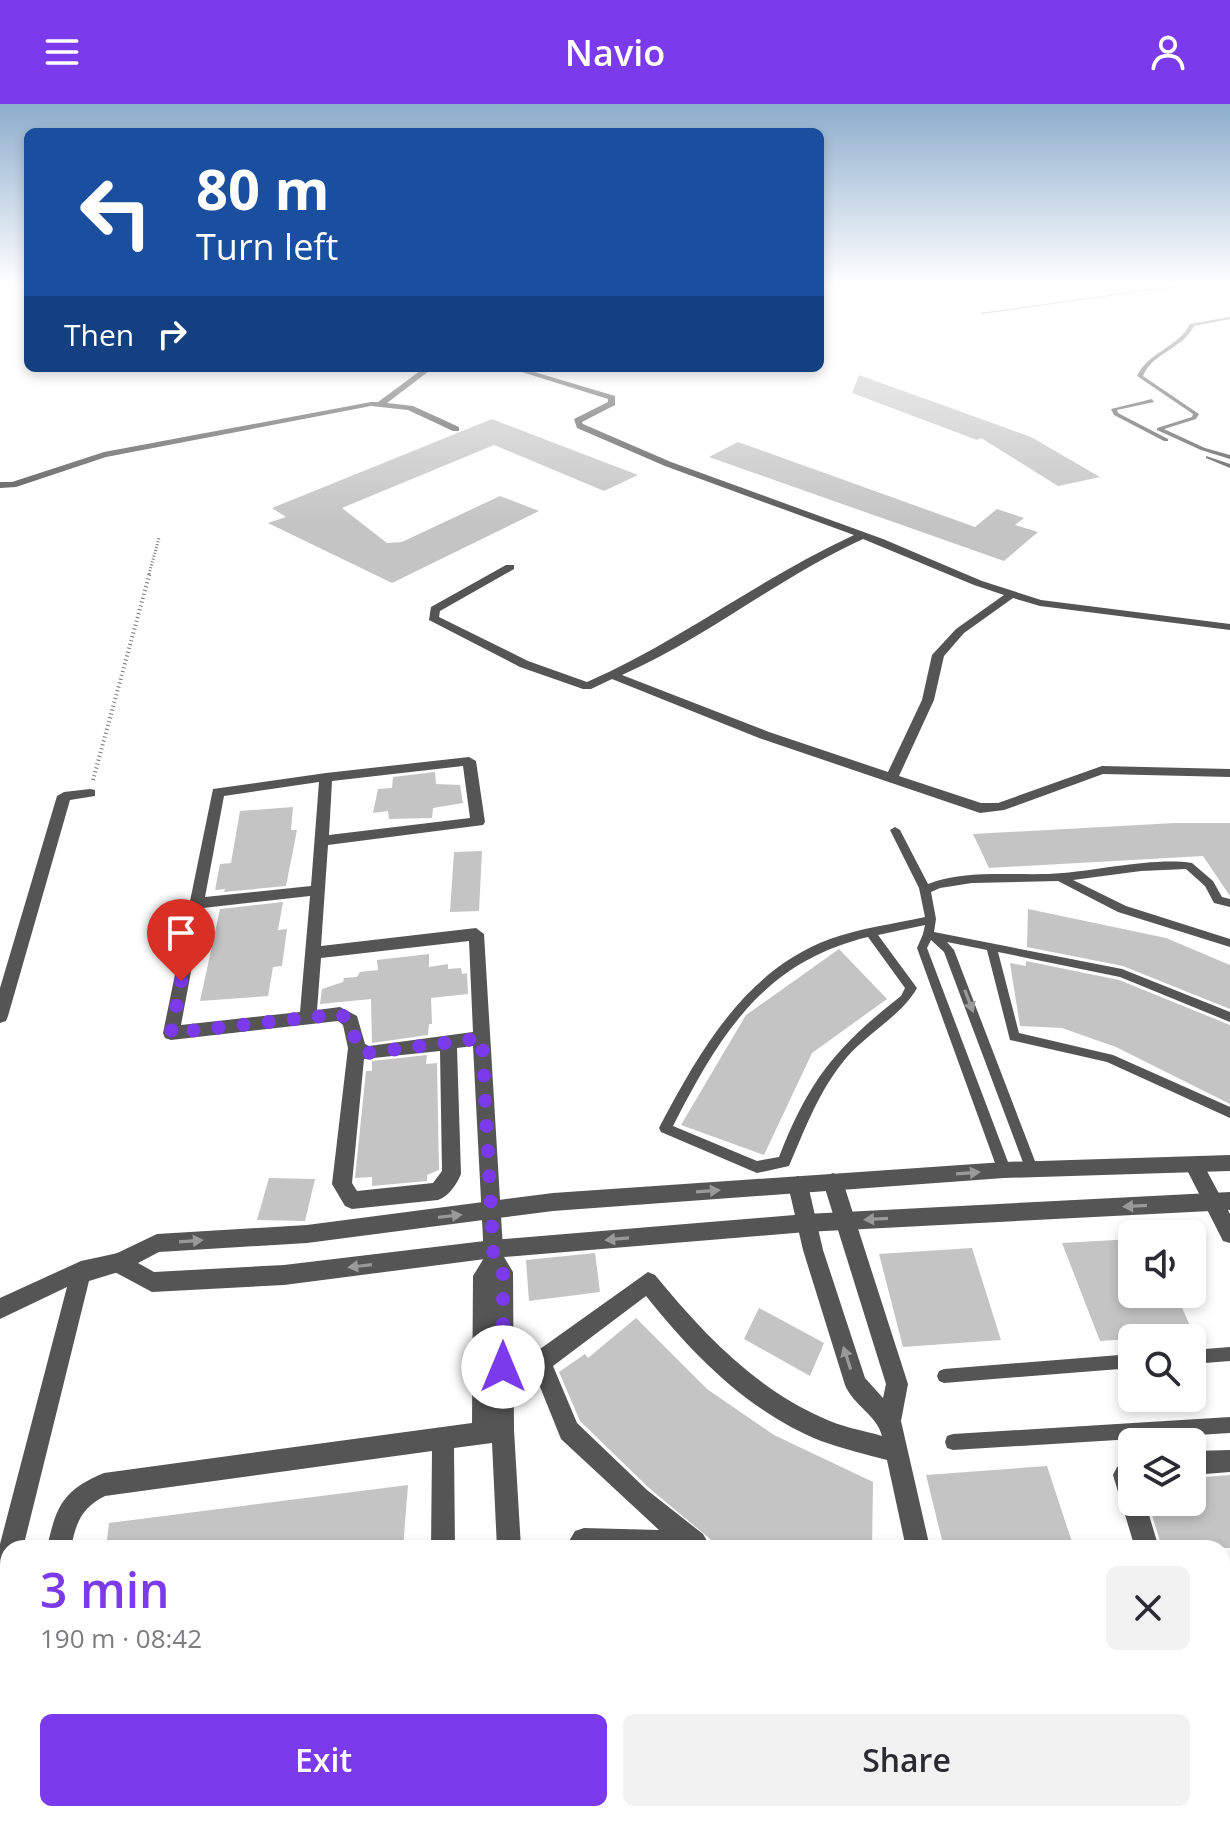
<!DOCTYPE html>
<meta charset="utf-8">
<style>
:root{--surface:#fff;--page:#f2f2f3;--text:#2b2b33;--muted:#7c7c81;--accent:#7c3aed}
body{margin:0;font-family:"Open Sans",sans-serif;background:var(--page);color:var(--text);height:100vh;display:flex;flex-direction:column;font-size:30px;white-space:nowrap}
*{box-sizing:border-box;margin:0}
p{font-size:26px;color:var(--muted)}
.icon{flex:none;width:44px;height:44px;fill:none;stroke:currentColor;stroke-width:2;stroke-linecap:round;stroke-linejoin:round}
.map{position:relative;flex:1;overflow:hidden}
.details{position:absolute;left:0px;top:1436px;width:1230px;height:282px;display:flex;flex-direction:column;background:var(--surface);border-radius:24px 24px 0 0;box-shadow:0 4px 12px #0003}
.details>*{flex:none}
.hud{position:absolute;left:24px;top:24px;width:800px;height:244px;border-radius:12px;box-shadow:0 4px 12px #0003;background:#1a4fa0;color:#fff;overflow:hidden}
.buttons{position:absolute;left:1118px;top:1116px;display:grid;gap:16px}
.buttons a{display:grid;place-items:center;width:88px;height:88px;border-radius:12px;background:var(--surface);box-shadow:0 4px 12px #0003;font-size:40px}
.pin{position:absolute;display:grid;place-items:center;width:68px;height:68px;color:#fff;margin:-82px -34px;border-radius:50% 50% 50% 0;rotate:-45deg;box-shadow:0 0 8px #0007}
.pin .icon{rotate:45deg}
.me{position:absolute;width:88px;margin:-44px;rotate:0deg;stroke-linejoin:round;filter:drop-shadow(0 0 6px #0008)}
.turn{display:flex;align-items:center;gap:28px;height:168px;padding:0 40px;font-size:36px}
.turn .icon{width:104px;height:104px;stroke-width:2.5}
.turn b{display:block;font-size:56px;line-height:68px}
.then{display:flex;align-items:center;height:76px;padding:0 40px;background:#0003;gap:16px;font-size:30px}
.round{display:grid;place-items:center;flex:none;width:84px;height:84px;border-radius:12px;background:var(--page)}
.summary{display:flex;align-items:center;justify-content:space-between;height:136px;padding:0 40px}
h1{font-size:48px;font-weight:600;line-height:60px;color:var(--accent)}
.primary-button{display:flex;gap:16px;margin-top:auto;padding:16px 40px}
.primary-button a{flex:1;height:92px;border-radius:12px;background:var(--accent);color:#fff;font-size:32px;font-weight:600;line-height:92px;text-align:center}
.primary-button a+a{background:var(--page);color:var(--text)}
header{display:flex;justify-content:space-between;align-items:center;height:104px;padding:0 40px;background:var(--accent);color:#fff;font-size:36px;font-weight:600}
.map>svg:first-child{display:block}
</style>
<header><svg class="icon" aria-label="menu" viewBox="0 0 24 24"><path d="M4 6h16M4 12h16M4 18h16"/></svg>Navio<svg class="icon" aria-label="person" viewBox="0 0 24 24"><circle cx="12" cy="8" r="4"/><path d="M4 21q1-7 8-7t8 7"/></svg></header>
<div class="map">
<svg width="1230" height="1717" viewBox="0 0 1230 1717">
<rect width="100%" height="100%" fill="#fff"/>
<path fill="#c4c4c4" d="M859 271 1031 333 1100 373 1058 382 981 334 977 336 852 289Z
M492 315 638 371 604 387 494 341 342 404 387 439 402 438 500 392 539 407 392 479 268 419 286 413 272 404Z
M738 338 975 423 997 405 1024 414 1015 421 1038 428 1004 457 709 353Z
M435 668 436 680 460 681 463 699 433 704 432 714 389 715 388 707 373 709 378 685 392 684 393 673Z
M293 703 291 726H297L286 782 224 788 225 785 215 786 220 760 231 759 240 707Z
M1175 719H1230V792L1203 752 989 764 973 730Z
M482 747 479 807 450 808 454 748Z
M283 798 278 826 287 825 282 862 273 863 268 892 200 897 220 805Z
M1028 805 1166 834 1230 861V905L1123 862 1027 843Z
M839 845 887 895 812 949 764 1051 681 1021 746 911Z
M429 850V863L448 860V865L461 864 462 870 467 869 468 890 431 894 432 920H429L428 931 372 939 371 895 320 900 322 885 343 878 344 874 357 873 360 868 378 866 377 856Z
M1026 857 1119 876 1230 921V1000L1116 943 1062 924 1020 922 1010 859 1026 862Z
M427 951 426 960 437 959 439 1066 427 1071V1077L372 1082V1073L355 1074 366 967H372V957Z
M269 1074 315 1075 305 1117 257 1116Z
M1132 1135V1190H1176L1194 1231 1100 1237 1062 1139Z
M972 1144 1001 1236 903 1243 879 1150Z
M595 1149 600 1188 529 1197 526 1156Z
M759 1204 824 1239 810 1272 744 1235Z
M636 1214 707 1285 774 1331 873 1378 872 1444H721L649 1384 580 1317 559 1268 585 1250 588 1254Z
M1047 1362 1074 1444H944L926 1371Z
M1230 1371V1444H1162L1148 1398H1192V1374Z
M408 1381 403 1444H106L109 1419Z"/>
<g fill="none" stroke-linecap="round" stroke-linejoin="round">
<path stroke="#777" stroke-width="3" stroke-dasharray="1 2" stroke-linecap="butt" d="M149 470 159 434"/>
<path stroke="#777" stroke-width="4" stroke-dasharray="1 3" stroke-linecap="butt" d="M93 676 150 468"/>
<path fill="#555" fill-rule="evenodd" d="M1195 179H1204L982 210 980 209Z
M1230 213V215L1194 222C1183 245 1153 248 1143 272L1199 310 1196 315 1164 325 1205 344 1230 351V355L1201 346 1157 326V324L1192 313 1193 310 1137 272C1149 247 1178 244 1190 220Z
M1152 295 1154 298 1117 306 1118 309 1168 335V337H1164L1114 311 1111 305Z
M1206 352 1230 360V364L1206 354Z
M895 723 900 726 928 780C968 764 1021 773 1063 769 1100 766 1156 753 1192 759L1213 777 1222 793 1230 795V803L1214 799 1205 782 1186 765 1141 767 1073 776 1126 802 1230 835V843L1118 808 1058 777 972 779 940 784 931 788 936 815 934 828 1122 865 1230 908V918L1120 873 998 848 1019 929 1113 951 1230 1003V1014L1107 958 1010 936 987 846 947 838 954 846 1038 1065 1037 1069 1032 1071 1027 1069 944 848 931 836 927 844 1011 1066 1009 1070 1004 1072 999 1070 917 844 923 830 925 821 878 831 917 884C902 911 868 929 847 953 819 986 806 1023 789 1062L757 1069 661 1028 659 1024 661 1020C701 945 746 866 830 835 860 824 894 820 925 813L919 784 890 726ZM868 833 905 884 901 892C836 943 809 976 779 1053L757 1057 673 1022C719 932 763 858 868 833Z
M1230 1243V1257L1192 1260V1246Z
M1132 1250V1264L944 1279 939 1277 937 1272 939 1267 944 1265Z
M1230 1313V1329L953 1346 947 1344 945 1338 947 1332 953 1330Z"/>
<path fill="#555" fill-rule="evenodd" d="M424 264H433L387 299 413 302 459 323V327H453L408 306 371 302 106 353 16 383 0 384V378H12L104 348 371 298H378Z
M509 264H521L615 292V301L582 318 583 320 671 358 883 435 982 477 1041 496 1230 520V526L1040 502 1013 494 964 529 944 552 934 596 899 672 981 699H998L1102 662 1230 665V673L1103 670 1004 706 980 709 759 634 612 575 591 585H583L520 563 429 516 431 503 506 461H514V465L440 507 439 513 528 557 587 578C680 537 761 474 854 431L665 362 577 324 574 315 608 298V295ZM863 435 974 481 1004 491 956 525 932 551 922 596 888 668 769 628 622 571C707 534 779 473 863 435Z
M469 653 476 657 485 718 483 721 328 741 321 842 476 824 484 830 503 1145 504 1153 513 1168 514 1326 521 1444H497L492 1339 454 1344 455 1444H431L432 1347 105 1392C81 1404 76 1419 71 1444H47C56 1402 63 1386 104 1369L472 1319 473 1172 484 1154 473 942 457 944 461 1070C457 1080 449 1092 438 1096L352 1105 345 1102 332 1080 348 944 343 921 338 917 171 936 165 934 163 929 213 685 326 669ZM463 662 470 714 329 731 332 677ZM319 678 311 782 205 793 224 692ZM310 792 300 908 181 921 203 804ZM469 837 473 928 369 942 365 940 357 912 340 903 317 906 321 854ZM440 947 442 1067 433 1079 357 1087 352 1079 364 955Z
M90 685 95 686V692L70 696 8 912 6 917 0 919V884L57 692 64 688Z
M1194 1054 1201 1056 1230 1110V1139L1223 1137 1185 1062 1187 1056Z
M833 1069 840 1072 843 1078 908 1280 901 1317 930 1444H906L887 1356C865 1350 843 1345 821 1337 749 1308 694 1252 646 1192L553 1262 577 1319 647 1386 703 1430 711 1444H565L575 1427 584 1424 659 1426 561 1335 530 1258 533 1250 648 1168 655 1171C702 1228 754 1284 823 1314 841 1323 862 1326 882 1332 877 1311 853 1301 845 1281L803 1146 788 1081 791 1075 798 1072 805 1075 808 1081 823 1146 865 1274 883 1294 886 1280 823 1078 826 1072Z
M118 1149 125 1152 128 1159 125 1166 89 1177 23 1444H8V1495L0 1498V1440L67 1183 0 1215V1194L81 1157Z
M1230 1346V1368L1192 1371V1347Z
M1132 1354V1398H1145L1159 1444H1135L1113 1371 1117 1363Z
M1222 1549 1230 1552V1580L1222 1577Z
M563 1710H591V1717H563Z
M762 1710H790L791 1717H763Z
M973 1710H1001L1002 1717H974Z"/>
<path fill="#555" fill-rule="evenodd" d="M1230 1051V1067L1004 1074 553 1107 307 1139 159 1148 138 1159 154 1168 284 1161 493 1136 806 1110 1230 1088V1106L806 1128 493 1154 284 1181 152 1188 111 1166 108 1159 111 1152 157 1130 307 1121 553 1089 1004 1058Z"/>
</g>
<defs><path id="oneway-solid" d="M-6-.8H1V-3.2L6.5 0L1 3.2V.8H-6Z" transform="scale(2)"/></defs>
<g fill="#999">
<use href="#oneway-solid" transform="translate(969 897) rotate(69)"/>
<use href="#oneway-solid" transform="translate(968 1069) rotate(-4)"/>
<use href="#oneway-solid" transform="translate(708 1087) rotate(-4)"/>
<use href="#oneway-solid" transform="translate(1135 1102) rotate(177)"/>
<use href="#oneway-solid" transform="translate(450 1112) rotate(-7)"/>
<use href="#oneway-solid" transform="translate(876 1115) rotate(177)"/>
<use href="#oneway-solid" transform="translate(617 1135) rotate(175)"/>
<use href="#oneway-solid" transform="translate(191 1137) rotate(-4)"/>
<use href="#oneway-solid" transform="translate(360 1162) rotate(173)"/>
<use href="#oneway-solid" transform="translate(847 1254) rotate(-108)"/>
</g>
<linearGradient id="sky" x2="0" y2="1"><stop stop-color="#8cadcc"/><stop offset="0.43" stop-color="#fff"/><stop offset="1" stop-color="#fff" stop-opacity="0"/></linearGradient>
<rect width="1230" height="419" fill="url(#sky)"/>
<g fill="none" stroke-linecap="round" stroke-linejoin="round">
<path stroke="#7c3aed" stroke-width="14" stroke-dasharray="0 25.2" d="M181 877 171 929 340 910 351 917 357 944 368 949 482 934 493 1145 494 1156 503 1168V1263"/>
</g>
</svg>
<div class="buttons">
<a><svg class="icon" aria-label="sound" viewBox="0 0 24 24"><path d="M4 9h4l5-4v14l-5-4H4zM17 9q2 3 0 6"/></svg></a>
<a><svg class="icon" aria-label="search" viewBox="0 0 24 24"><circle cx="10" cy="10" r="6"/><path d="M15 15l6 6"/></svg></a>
<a><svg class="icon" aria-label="layers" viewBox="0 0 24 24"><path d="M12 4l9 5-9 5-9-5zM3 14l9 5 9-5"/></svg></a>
</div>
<div class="pin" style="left:181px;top:877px;background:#d93025"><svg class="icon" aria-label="arrive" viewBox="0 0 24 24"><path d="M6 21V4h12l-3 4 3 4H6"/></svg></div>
<svg class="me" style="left:503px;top:1263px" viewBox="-20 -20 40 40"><circle r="19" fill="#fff"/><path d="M0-13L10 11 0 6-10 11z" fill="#7c3aed"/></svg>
<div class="hud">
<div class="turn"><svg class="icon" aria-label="left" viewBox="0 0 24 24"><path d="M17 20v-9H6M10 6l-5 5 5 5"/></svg><div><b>80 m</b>Turn left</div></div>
<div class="then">Then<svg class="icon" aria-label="right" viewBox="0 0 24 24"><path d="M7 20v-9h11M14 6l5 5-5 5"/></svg></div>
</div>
<section class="details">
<div class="summary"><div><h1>3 min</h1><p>190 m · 08:42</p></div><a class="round"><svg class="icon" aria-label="close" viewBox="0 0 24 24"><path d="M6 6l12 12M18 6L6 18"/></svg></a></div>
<div class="primary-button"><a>Exit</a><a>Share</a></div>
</section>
</div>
